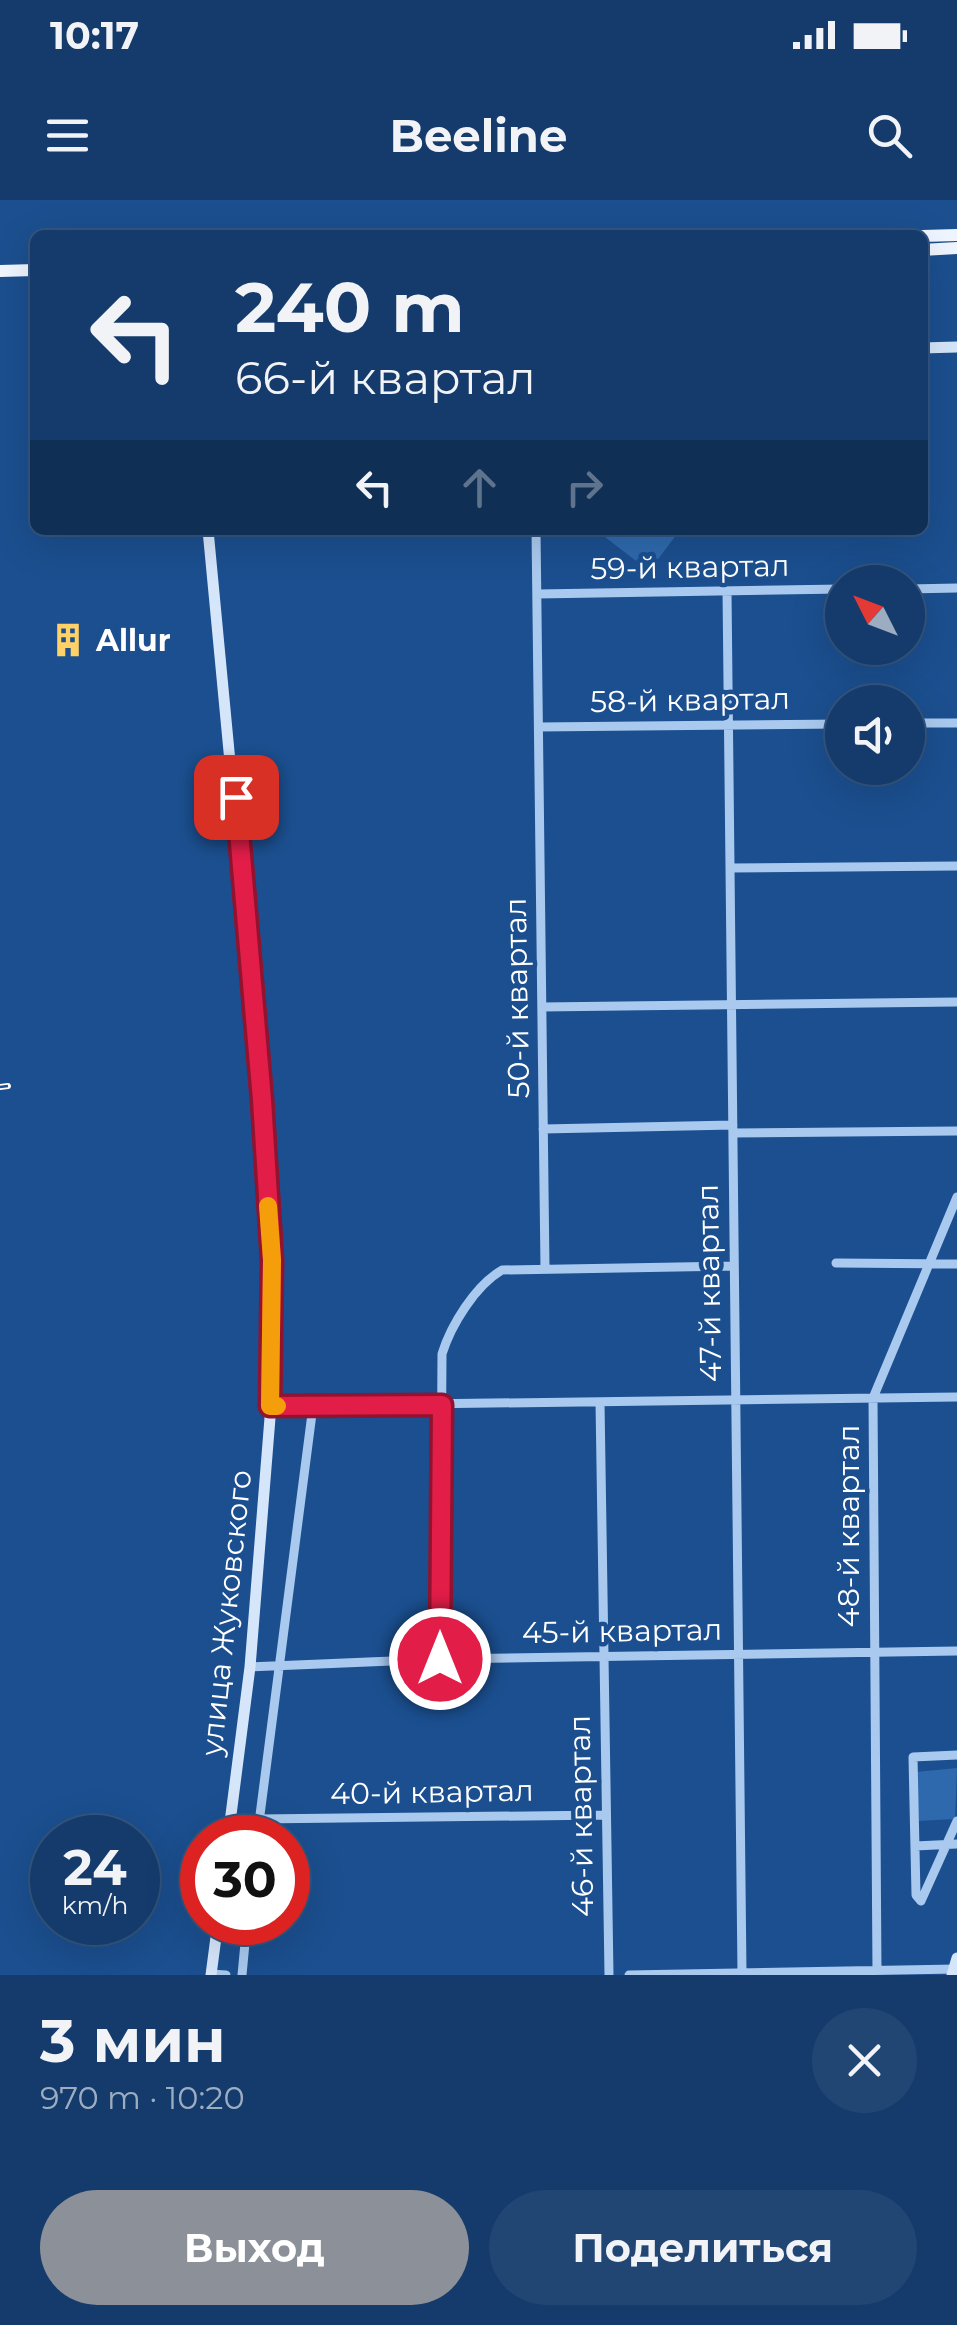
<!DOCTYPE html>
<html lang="ru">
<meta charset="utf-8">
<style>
:root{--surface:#143b6b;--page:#214673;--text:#f1f3f6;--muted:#9dadc1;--line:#33557e;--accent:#8c9099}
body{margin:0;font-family:Montserrat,sans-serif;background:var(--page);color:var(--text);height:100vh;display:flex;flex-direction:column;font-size:38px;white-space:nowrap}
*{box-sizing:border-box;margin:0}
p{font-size:32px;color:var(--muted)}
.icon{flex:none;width:55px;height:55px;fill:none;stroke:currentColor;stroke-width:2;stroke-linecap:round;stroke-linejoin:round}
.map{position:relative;height:1775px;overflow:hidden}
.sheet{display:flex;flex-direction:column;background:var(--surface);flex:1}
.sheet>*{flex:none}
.banner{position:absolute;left:30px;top:30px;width:898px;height:305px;border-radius:15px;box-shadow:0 10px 40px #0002,0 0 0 2px var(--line);background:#143b6b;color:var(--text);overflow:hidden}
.needle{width:65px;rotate:312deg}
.tools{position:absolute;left:825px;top:365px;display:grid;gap:20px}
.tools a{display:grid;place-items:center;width:100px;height:100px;border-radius:50%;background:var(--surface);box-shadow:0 10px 40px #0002,0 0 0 2px var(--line);font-size:50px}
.speed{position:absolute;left:30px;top:1615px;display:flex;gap:20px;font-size:50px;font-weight:700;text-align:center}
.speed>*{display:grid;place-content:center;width:130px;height:130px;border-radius:50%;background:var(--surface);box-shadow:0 10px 40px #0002,0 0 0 2px var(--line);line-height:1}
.speed small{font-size:25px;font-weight:400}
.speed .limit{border:15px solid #d22;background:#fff;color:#111}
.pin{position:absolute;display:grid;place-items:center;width:85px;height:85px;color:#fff;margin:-42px;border-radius:20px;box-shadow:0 5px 15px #0006}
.me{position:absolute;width:110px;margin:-55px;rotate:0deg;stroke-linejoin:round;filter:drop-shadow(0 0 8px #0008)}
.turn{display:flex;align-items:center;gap:35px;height:210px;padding:0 40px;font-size:45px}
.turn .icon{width:130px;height:130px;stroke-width:2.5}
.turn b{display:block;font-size:70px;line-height:85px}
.lanes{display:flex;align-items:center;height:95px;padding:0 40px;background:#0003;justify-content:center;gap:50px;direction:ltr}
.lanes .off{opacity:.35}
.round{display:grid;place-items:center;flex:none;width:105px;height:105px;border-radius:52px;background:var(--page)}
.headline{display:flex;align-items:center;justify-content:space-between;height:170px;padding:0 40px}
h1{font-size:60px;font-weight:700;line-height:75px}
.button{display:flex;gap:20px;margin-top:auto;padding:20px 40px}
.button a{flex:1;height:115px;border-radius:60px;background:var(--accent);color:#fff;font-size:40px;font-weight:700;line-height:115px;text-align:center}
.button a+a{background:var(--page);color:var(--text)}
.status{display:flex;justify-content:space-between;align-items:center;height:70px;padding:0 50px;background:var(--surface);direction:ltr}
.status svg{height:28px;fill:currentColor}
header{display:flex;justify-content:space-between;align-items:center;height:130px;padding:0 40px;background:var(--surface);font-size:45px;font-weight:700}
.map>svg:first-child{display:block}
</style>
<div class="status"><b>10:17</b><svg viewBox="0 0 49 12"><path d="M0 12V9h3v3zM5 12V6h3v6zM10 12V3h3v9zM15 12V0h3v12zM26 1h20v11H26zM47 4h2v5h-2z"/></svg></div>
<header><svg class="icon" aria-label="menu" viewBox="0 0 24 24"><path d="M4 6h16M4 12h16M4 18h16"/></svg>Beeline<svg class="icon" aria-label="search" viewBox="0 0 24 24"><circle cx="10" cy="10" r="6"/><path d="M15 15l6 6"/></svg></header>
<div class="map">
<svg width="957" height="1775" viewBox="0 0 957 1775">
<rect width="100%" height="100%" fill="#1b4f8f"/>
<path fill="#2e69ad" d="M596 330H680L649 371Z
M957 1568 955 1619 919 1621 916 1572Z"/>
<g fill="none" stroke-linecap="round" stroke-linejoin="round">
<path stroke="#a9c9ee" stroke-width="9" d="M536 330 545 1069
M908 389 957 388
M727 391 742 1774
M537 394 842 389
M908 523H957
M539 527 842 524
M730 668 957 666
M542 807 957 802
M543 929 733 925
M733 933 957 931
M836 1063 957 1064
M600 1202 609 1775
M270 1206 957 1197
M440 1459 442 1154C451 1125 475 1086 502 1070L734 1066
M250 1467 440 1459 957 1451
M957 1555 913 1557 916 1695 921 1701 957 1621
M259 1619 606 1615
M257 1638 313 1206
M915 1646 957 1644
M877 1772 873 1198 957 997
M211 1774 226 1775
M242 1775 247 1722
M629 1775 956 1769"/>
<path stroke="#d6e6fa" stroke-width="11" d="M922 148 957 147
M208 330 262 899 271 1060 272 1193 250 1467 228 1638
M211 1775 218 1722
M952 1775 957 1758"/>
<path stroke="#f0f6ff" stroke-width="12" d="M922 36 957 35
M922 50 957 48
M0 71 35 70"/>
<g stroke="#fff" stroke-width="6">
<path id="rail" d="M0 887 8 886"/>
</g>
<use href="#rail" stroke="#1b4f8f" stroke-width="2.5" stroke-dasharray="8" stroke-linecap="butt"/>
</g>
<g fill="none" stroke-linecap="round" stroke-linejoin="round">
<g stroke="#92132f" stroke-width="25">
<path id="route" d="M236 597 262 900 272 1060 270 1206 442 1205 440 1459"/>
</g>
<use href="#route" stroke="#e11d48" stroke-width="18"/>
<path stroke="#f59e0b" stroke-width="18" d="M268 1006 272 1060 270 1206H277"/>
</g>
<defs>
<g id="building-bare" transform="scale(2.7)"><path d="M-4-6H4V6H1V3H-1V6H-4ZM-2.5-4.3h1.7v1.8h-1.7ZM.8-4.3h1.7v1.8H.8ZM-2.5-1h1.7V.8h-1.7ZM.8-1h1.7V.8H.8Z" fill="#ffd166" stroke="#1b4f8f" stroke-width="2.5" paint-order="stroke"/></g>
</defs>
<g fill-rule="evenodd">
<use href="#building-bare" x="68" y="440"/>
</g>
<g text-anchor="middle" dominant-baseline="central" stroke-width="9" stroke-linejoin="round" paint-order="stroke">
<g font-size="30" fill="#fff" stroke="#1b4f8f">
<text transform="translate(690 367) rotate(-1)">59-й квартал</text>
<text transform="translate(690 500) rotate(-1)">58-й квартал</text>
<text transform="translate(517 798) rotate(-91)">50-й квартал</text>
<text transform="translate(709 1083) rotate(-91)">47-й квартал</text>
<text transform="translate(848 1326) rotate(-90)">48-й квартал</text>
<text transform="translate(226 1413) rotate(-84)">улица Жуковского</text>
<text transform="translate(622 1431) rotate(-1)">45-й квартал</text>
<text transform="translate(432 1592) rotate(-1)">40-й квартал</text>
<text transform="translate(581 1616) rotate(-91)">46-й квартал</text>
</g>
<g font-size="30" font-weight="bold" fill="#fff" stroke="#1b4f8f" text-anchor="start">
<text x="96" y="440">Allur</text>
</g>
</g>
</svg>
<div class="tools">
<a><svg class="needle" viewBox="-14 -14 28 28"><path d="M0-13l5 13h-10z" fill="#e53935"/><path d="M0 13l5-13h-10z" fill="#9dadc1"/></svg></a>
<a><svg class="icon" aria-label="sound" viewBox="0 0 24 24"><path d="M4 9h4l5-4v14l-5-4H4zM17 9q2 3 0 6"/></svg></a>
</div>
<div class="speed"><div>24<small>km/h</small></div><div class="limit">30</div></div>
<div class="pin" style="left:236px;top:597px;background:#d93025"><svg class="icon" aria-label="arrive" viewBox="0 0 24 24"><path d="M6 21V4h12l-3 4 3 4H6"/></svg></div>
<svg class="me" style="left:440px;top:1459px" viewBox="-20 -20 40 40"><circle r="17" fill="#e11d48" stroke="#fff" stroke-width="3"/><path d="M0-11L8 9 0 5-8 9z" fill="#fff"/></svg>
<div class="banner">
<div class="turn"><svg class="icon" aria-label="left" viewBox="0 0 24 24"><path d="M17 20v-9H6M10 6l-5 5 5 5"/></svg><div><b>240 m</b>66-й квартал</div></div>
<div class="lanes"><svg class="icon" aria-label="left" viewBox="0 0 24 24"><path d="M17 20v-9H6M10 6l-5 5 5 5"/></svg><svg class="icon off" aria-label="ahead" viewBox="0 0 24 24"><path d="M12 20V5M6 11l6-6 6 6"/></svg><svg class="icon off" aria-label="right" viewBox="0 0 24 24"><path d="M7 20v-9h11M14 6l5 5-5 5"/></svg></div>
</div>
</div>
<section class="sheet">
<div class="headline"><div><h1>3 мин</h1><p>970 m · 10:20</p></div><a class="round"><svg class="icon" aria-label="close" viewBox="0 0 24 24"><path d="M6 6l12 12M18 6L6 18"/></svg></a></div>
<div class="button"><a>Выход</a><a>Поделиться</a></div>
</section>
